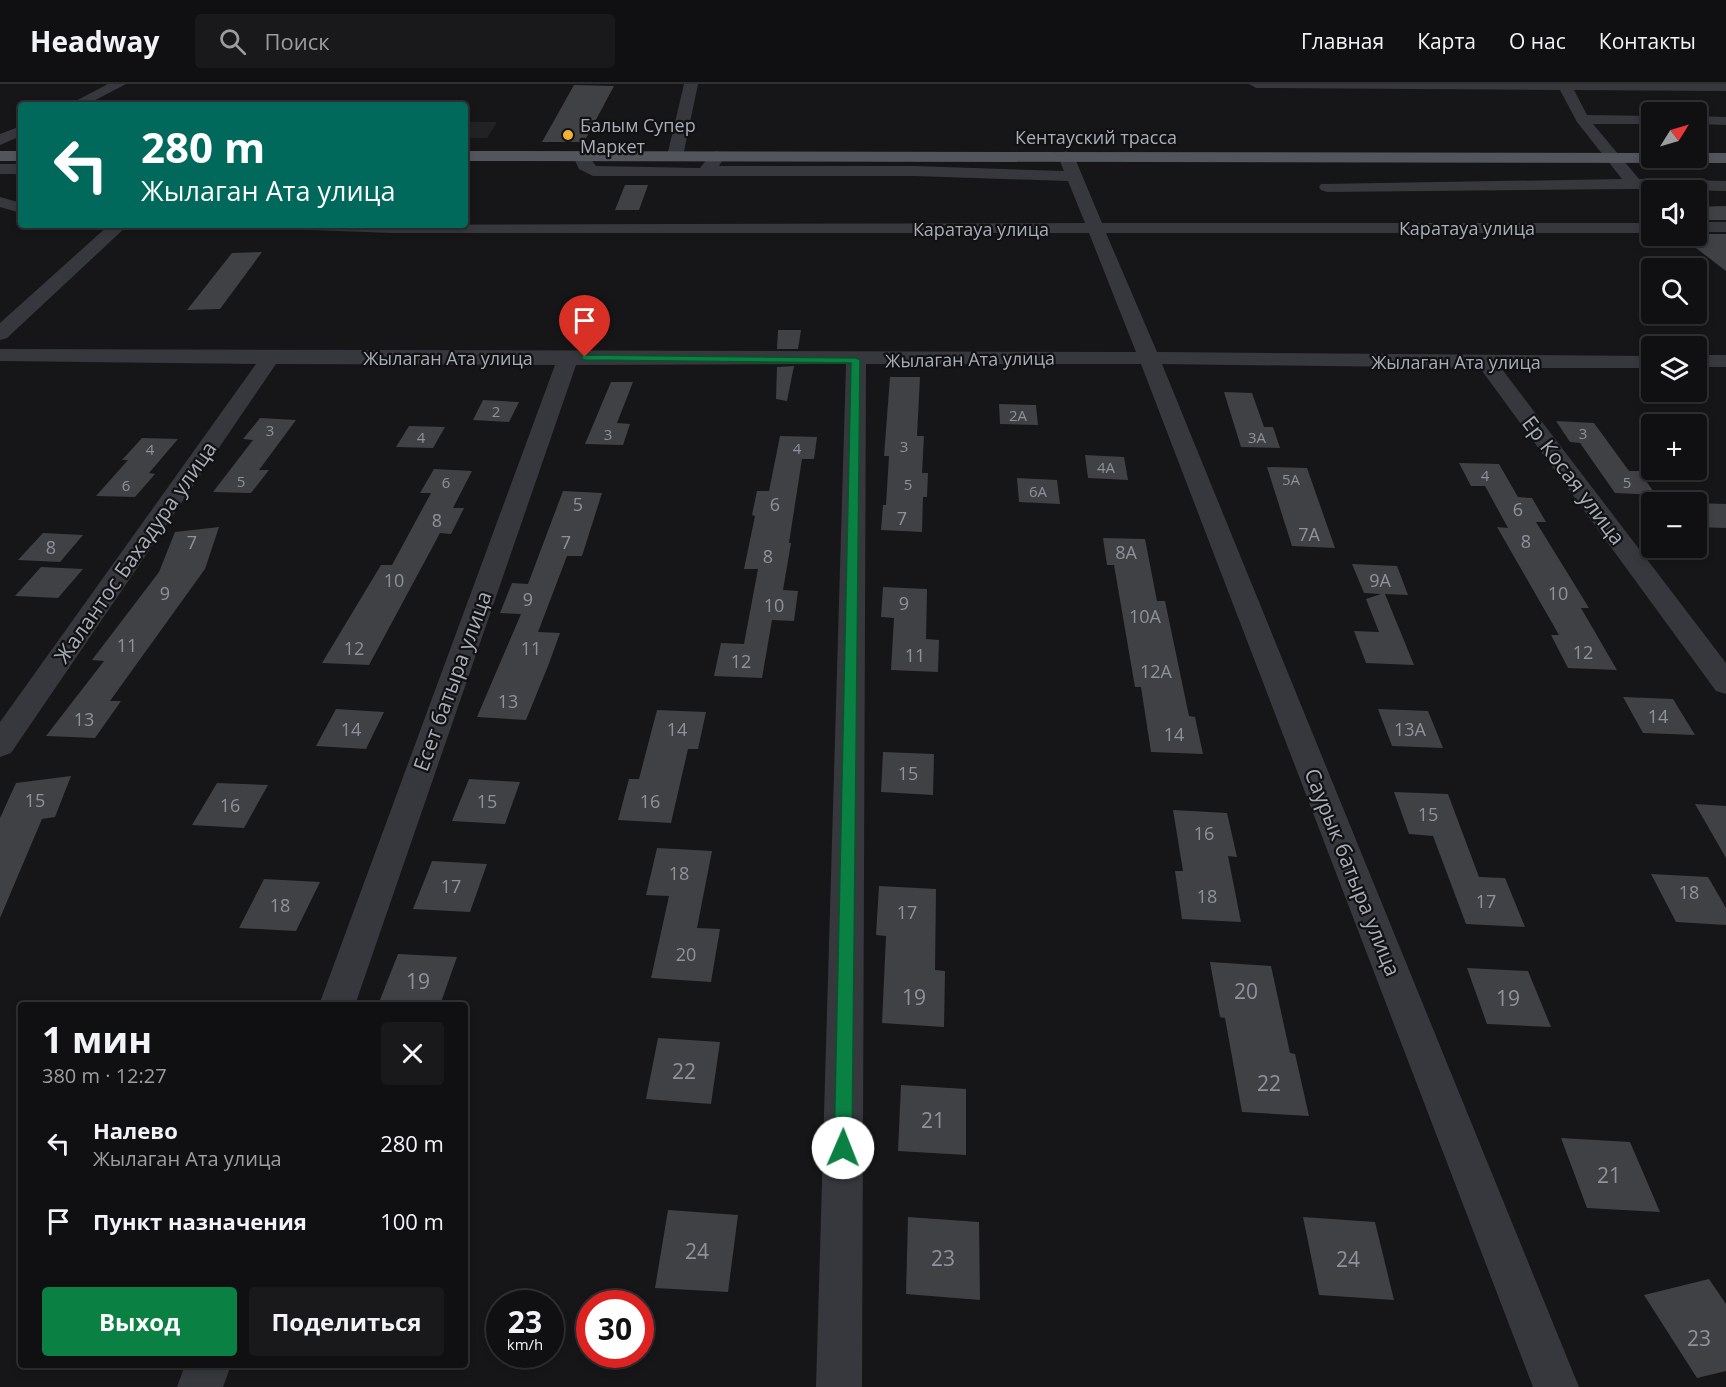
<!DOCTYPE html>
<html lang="ru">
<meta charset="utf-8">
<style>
:root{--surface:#101012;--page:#19191b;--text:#f1f3f6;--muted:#9c9d9f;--line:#303032;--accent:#0b8043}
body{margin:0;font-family:"Open Sans",sans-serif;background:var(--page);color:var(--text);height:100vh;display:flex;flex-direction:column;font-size:22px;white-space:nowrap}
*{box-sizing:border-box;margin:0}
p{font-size:20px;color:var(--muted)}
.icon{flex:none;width:33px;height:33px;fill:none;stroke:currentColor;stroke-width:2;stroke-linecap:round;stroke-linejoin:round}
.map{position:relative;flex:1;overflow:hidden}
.drawer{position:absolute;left:18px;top:918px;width:450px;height:366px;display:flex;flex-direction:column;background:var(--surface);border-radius:6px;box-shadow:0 3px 9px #0003,0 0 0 2px var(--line)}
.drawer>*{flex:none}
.top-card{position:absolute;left:18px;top:18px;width:450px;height:126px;border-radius:6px;box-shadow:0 3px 9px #0003,0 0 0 2px var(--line);background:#00695c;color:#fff;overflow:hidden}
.needle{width:39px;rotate:53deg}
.buttons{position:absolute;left:1641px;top:18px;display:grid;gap:12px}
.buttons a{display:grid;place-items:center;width:66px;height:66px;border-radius:6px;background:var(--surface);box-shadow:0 3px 9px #0003,0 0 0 2px var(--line);font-size:30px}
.speed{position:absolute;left:486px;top:1206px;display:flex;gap:12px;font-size:30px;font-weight:700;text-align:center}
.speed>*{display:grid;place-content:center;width:78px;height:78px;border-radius:50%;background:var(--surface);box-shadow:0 3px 9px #0003,0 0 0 2px var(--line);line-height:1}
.speed small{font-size:15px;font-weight:400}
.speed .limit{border:9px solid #d22;background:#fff;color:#111}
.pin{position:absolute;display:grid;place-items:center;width:51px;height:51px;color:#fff;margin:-62px -26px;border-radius:50% 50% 50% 0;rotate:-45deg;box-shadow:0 0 6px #0007}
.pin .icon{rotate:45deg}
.me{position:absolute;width:66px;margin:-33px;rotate:1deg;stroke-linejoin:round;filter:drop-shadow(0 0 4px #0008)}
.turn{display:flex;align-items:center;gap:21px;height:126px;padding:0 24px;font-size:27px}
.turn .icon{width:78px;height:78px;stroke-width:2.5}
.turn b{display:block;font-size:42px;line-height:51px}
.round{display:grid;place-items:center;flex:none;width:63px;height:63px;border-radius:6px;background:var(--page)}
.summary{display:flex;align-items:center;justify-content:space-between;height:102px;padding:0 24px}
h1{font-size:36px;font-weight:700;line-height:45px}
.action{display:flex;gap:12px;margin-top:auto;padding:12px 24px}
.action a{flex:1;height:69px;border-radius:6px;background:var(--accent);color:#fff;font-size:24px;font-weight:700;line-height:69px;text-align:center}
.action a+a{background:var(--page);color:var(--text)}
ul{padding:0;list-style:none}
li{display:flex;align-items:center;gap:18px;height:78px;padding:0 24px}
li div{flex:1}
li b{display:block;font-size:22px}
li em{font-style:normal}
header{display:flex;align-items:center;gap:36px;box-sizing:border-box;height:84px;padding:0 30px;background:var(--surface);border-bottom:2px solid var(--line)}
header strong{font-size:28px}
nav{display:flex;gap:33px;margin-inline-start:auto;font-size:21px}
.search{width:420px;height:54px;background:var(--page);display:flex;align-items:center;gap:15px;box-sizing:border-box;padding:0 21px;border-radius:6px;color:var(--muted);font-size:22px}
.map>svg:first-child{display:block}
</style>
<header>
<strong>Headway</strong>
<div class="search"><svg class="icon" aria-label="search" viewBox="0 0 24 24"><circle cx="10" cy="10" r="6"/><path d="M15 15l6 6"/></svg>Поиск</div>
<nav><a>Главная</a><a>Карта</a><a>О нас</a><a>Контакты</a></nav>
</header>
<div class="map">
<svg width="1726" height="1303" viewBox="0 0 1726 1303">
<rect width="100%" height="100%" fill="#161618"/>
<path fill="#222225" d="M465 38H497L487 54H465Z"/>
<path fill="#404145" d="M574 1 614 2 584 58H542Z
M625 101H648L639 126H615Z
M1726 122V136H1696V123Z
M1696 150H1726V187L1696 164Z
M262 168 220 225 187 226 232 169Z
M778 246H801L798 265H777Z
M794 282 787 317 776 315 777 283Z
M890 293H920L917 352H924L922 389H928L927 413H923L922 448 881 446 883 421H886L889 372H884Z
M611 298H633L617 339 630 340 623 361 585 360Z
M1224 308 1252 309 1264 343H1273L1280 364 1241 363Z
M483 316 519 318 509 338 473 336Z
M999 320 1036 321 1038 341 1000 340Z
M260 334 296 336 259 386H269L251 409 213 408 253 356 243 355Z
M1556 337 1594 339 1629 387H1639L1656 411 1615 409 1580 359 1570 358Z
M409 342 445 343 433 364 396 363Z
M780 352 817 353 814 375H802L789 459H791L783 506 798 507 794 537 772 536 762 594 714 592 721 559 744 560 758 485H744L755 432 752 431 757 407H769Z
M142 354 178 355 149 389 155 390 135 413 96 412 128 376H122Z
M1085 371 1124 373 1128 396 1088 394Z
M1459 379 1499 380 1518 413 1532 414 1546 438H1536L1589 524H1581L1617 586 1568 584 1551 551H1559L1497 443 1508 444 1485 402H1471Z
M1267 383 1307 384 1335 464 1292 462Z
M434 385 472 387 453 424H464L451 450 440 449 369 581 322 579 381 481H392L431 409H420Z
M1017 394 1057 396 1060 420 1019 418Z
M563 407 602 409 582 472H567L538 548 560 549 548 582 526 636 477 633 521 530 500 529 512 499 528 500Z
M1696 419 1726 420V444L1696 443Z
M219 443 205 485 110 617H121L95 654 46 652 104 577 92 576 159 488 175 448Z
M43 449 83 451 60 478 18 476Z
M1103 454 1145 455 1157 517H1165L1189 632 1195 633 1203 670 1151 668 1141 603H1135L1114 481H1107Z
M1352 480 1397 482 1408 511 1385 510 1414 581 1366 579 1354 547 1379 548 1366 515 1381 510 1364 509Z
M41 483 83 485 58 514 15 512Z
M883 503 927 505 926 555 939 556 938 588 891 586 894 534 881 533Z
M1623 613 1673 615 1695 651 1643 649Z
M336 625 384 628 366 665 316 662Z
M1378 625 1428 627 1443 664 1392 662Z
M657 626 706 628 698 665H688L671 739 618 736 629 695H639Z
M883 668 934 670 933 711 881 708Z
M71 692 55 733 42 735 0 834V734L16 699Z
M469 695 520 698 505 740 452 737Z
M217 699 268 701 244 744 192 741Z
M1394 708 1448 710 1479 793 1505 794 1525 843 1466 840 1433 752 1409 750Z
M1695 720 1726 722V774Z
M1173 726 1227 729 1237 773 1228 772 1241 838 1182 835 1175 787H1183Z
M657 764 712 767 697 844 720 845 711 898 651 894 669 812 646 811Z
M432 777 487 780 470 828 413 825Z
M1651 790 1708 793 1726 824V841L1676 838Z
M264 795 320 798 296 847 239 844Z
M879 802 936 805 935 886 945 887 944 943 882 939 886 852 876 851Z
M398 870 457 873 440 921H378Z
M1210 878 1271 882 1290 969 1295 970 1309 1032 1242 1028 1225 934 1220 933Z
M1467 884 1528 887 1551 943 1487 940Z
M658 954 720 958 711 1020 646 1015Z
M901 1001 966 1005V1071L898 1067Z
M1561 1054 1630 1058 1660 1128 1587 1124Z
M668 1126 738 1131 728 1208 655 1204Z
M908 1133 979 1138 980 1216 906 1210Z
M1303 1133 1375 1138 1394 1216 1319 1211Z
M1709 1195 1726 1220V1287L1697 1294 1644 1211Z"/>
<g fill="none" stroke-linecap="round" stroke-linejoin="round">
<path fill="#37383d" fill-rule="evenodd" d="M108 0H126L86 21H68Z
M684 0H698L683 72 675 77 667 72Z
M1249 0H1726V7L1574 6 1587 31 1652 32V40H1593L1639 95 1726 97V107L1634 105 1327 108 1321 106 1319 103 1321 100 1622 95 1577 38 1560 6 1256 4Z
M1696 32 1726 33V41L1696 40Z
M21 42V52L0 61V50Z
M581 67 586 69 596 82 700 84 712 69 717 67 725 72 719 82H914L1064 87 1058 72 1066 67 1074 72 1102 139H1652V149H1106L1157 268 1652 272V284H1501L1726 579V610L1716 607 1480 284 1162 280 1579 1303H1533L1141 280H866L862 1303H816L846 280 576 281 355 921H319L555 281 276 280 11 669 0 673V638L256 280 0 277V265L1136 268 1089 149H392L310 146 301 141 1085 139 1068 97 914 92H593L579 85 573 72Z
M0 80H21V90H0Z
M0 113 21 119V129L0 123Z
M1696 138H1726V148H1696Z
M109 141H128L7 254 0 256V239Z
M1696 271H1726V283H1696Z
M185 1281H231L223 1303H177Z"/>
<path fill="#53555c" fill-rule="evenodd" d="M0 67H21V77H0Z
M465 67 1652 69V74H1696V69H1726V79L465 77Z"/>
</g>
<path fill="#0b8043" stroke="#07532c" stroke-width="1.5" d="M582 271 856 274 860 276 852 1064 849 1071 843 1073 837 1071 834 1064 851 279 585 276 582 275Z"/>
<circle fill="#f2b134" stroke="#111113" stroke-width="2" cx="568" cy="51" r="6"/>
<g text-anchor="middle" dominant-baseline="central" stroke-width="4.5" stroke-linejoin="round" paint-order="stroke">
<g font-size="15" fill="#8e929b">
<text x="496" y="327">2</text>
<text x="1018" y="331">2A</text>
<text x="270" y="346">3</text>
<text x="1583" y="349">3</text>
<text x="608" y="350">3</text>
<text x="421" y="353">4</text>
<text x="1257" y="353">3A</text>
<text x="904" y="362">3</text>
<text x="797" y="364">4</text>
<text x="150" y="365">4</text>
<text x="1106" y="383">4A</text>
<text x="1485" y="391">4</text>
<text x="1291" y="395">5A</text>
<text x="241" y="397">5</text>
<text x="446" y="398">6</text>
<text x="1627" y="398">5</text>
<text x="908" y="400">5</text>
<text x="126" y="401">6</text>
<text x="1038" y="407">6A</text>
</g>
<g font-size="18" fill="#a8adb8" stroke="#111113" text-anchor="start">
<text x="580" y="41">Балым Супер<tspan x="580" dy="21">Маркет</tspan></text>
</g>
<g font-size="18" fill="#a8adb8" stroke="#111113">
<text x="1096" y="53">Кентауский трасса</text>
<text x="1467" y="144">Каратауа улица</text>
<text x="981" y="145">Каратауа улица</text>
<text x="448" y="274">Жылаган Ата улица</text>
<text transform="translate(970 275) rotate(-1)">Жылаган Ата улица</text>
<text x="1456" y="278">Жылаган Ата улица</text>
</g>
<g font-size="18" fill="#8e929b">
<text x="578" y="420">5</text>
<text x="775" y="420">6</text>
<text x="1518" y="425">6</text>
<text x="902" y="434">7</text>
<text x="437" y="436">8</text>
<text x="1309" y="450">7A</text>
<text x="1526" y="457">8</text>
<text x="192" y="458">7</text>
<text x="566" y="458">7</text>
<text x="51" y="463">8</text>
<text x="1126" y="468">8A</text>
<text x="768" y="472">8</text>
<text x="394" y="496">10</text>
<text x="1380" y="496">9A</text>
<text x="165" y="509">9</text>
<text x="1558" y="509">10</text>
<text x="528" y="515">9</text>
<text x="904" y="519">9</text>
<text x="774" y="521">10</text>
<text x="1145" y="532">10A</text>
<text x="127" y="561">11</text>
<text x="354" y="564">12</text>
<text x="531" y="564">11</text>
<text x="1583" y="568">12</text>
<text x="915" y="571">11</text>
<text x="741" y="577">12</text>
<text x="1156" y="587">12A</text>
<text x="508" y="617">13</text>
<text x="1658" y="632">14</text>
<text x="84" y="635">13</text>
<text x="351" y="645">14</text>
<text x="677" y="645">14</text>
<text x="1410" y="645">13A</text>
<text x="1174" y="650">14</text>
<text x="908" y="689">15</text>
<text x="35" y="716">15</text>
<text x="487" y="717">15</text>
<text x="650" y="717">16</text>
<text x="230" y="721">16</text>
<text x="1428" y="730">15</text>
<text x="1204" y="749">16</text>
<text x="679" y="789">18</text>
<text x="451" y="802">17</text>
<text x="1689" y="808">18</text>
<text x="1207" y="812">18</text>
<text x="1486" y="817">17</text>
<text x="280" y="821">18</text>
<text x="907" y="828">17</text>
<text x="686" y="870">20</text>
</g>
<g font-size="21" fill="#a8adb8" stroke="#111113">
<text transform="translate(1574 396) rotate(53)">Ер Косая улица</text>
<text transform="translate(135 468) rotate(-55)">Жалантос Бахадура улица</text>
<text transform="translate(452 597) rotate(-70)">Есет батыра улица</text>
<text transform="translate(1353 788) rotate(68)">Саурык батыра улица</text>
</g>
<g font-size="21" fill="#8e929b">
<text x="418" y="897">19</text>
<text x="1246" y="907">20</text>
<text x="914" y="913">19</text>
<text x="1508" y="914">19</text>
<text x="684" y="987">22</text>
<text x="1269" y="999">22</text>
<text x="933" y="1036">21</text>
<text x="1609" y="1091">21</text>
<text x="697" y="1167">24</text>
<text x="943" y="1174">23</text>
<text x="1348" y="1175">24</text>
<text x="1699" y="1254">23</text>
</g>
</g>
</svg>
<div class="buttons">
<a><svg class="needle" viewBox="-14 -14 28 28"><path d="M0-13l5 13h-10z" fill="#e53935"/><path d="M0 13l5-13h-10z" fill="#9c9d9f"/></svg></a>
<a><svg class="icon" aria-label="sound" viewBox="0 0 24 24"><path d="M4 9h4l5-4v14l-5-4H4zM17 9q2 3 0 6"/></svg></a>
<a><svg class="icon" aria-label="search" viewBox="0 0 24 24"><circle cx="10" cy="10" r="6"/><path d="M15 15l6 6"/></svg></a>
<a><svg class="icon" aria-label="layers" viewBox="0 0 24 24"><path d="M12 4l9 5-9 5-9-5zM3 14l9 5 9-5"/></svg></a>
<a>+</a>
<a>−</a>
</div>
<div class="speed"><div>23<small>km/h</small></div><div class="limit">30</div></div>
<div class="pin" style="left:585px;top:273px;background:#d93025"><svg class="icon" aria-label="arrive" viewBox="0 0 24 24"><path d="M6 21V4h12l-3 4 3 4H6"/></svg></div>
<svg class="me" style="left:843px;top:1064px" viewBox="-20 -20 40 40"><circle r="19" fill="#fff"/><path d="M0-13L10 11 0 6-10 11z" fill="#0b8043"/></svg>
<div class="top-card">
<div class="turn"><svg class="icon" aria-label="left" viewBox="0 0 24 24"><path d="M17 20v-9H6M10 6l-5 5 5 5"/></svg><div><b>280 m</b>Жылаган Ата улица</div></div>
</div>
<section class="drawer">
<div class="summary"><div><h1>1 мин</h1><p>380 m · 12:27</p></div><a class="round"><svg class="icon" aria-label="close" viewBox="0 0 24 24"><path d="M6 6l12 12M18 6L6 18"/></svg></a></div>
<ul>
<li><svg class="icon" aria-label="left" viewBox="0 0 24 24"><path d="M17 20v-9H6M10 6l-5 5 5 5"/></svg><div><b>Налево</b><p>Жылаган Ата улица</p></div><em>280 m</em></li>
<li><svg class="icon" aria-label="arrive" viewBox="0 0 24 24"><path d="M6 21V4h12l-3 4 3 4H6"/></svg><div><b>Пункт назначения</b></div><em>100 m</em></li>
</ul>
<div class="action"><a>Выход</a><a>Поделиться</a></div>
</section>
</div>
